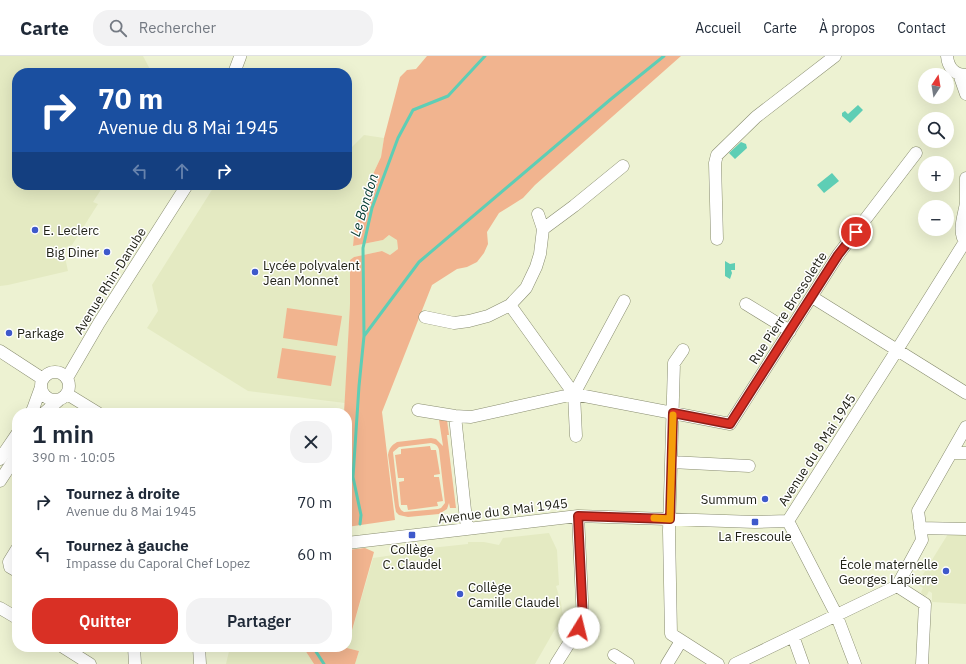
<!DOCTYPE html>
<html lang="fr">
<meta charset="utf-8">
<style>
:root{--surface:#fff;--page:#f2f2f3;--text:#1f2937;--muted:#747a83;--line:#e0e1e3;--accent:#d93025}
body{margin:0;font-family:"IBM Plex Sans",sans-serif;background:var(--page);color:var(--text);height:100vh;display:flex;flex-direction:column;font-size:15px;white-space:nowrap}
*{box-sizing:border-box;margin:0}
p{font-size:13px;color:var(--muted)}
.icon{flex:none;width:22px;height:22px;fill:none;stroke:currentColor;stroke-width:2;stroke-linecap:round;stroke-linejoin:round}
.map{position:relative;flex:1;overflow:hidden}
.drawer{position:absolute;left:12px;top:352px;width:340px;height:244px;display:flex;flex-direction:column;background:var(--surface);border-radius:16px;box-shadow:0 4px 16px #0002}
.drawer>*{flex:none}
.guide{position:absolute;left:12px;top:12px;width:340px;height:122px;border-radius:16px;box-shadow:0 4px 16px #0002;background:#1a4fa0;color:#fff;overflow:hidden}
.needle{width:26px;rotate:12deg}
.controls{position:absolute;left:918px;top:12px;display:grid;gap:8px}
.controls a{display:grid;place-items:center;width:36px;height:36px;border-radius:50%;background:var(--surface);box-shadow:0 4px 16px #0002;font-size:20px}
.pin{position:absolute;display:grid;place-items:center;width:34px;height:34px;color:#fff;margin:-17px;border:2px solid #fff;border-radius:50%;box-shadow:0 1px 4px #0007}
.me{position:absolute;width:44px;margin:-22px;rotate:9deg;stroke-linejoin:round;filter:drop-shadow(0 0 3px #0008)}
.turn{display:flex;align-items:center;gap:14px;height:84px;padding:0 20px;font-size:18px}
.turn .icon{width:52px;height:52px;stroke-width:2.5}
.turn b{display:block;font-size:28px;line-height:34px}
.lanes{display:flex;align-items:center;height:38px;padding:0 20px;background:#0003;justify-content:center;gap:20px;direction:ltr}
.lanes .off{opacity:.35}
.round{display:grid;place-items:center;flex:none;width:42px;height:42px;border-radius:16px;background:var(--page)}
.overview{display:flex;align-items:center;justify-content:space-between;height:68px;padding:0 20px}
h1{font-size:24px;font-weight:600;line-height:30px}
.button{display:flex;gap:8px;margin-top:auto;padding:8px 20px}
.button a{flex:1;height:46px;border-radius:16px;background:var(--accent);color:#fff;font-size:16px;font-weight:600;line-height:46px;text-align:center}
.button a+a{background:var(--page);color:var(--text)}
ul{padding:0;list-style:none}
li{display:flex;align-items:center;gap:12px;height:52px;padding:0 20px}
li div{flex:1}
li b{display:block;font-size:15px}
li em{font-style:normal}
header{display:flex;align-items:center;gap:24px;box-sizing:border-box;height:56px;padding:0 20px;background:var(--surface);border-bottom:1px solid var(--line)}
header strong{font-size:19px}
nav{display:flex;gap:22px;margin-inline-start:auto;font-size:14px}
.search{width:280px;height:36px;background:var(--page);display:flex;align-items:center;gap:10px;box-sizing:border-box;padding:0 14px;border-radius:16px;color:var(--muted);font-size:15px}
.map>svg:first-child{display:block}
</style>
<header>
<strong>Carte</strong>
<div class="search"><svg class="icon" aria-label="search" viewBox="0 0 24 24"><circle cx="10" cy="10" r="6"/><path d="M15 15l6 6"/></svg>Rechercher</div>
<nav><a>Accueil</a><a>Carte</a><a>À propos</a><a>Contact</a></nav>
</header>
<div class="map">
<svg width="966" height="608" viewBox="0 0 966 608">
<rect width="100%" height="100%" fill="#edf2d2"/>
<path fill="#e4eac2" d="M0 0H143L152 17H17V129H104L93 146 98 148 72 189 63 192 68 215 8 229 0 230Z
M364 79 384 82 381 101 367 131 360 162 355 168 353 190 383 184 389 179 397 183 398 193 390 199 382 195 354 201 350 204V248L345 347 248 335 147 272 158 255 152 229 215 129H347V96Z
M549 477 557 494 559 529 556 530 561 547 564 568H558L535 608H355L359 595 347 592 373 502 421 495V493L468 488V486H484L499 489 503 482Z
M948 478 966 479V548L932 546V537L929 535 927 539 925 540 922 538 921 536 923 532 917 528Z
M230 591H303L314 608H226Z"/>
<path fill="#f1b48f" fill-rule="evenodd" d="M427 0H681L535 129 523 142 499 157 487 176 488 188 484 197 477 206 467 211 457 213 432 229 382 356 395 464 347 471V357H344L350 248V204L354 201 382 195 390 199 398 193 397 184 389 179 383 184 353 190 355 168 360 162 367 131 381 101 384 82 400 21 407 14 416 13Z
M287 252 342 260 337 290 283 282Z
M282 292 336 300 331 330 277 322Z
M439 364H447L449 379H447L456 452H450L449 447 447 453 439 458 408 461 399 459 396 456 395 451 388 399C389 392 392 389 397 386L431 382 436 383 443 390ZM431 387C435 388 438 389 439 394L445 447 441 452 438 453 404 456 401 454 399 450 393 396 399 391Z
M430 390 431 394H436L440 418 434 419V421H439L443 445 437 446 438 450 408 454 407 449H401L399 426 404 425V422H398L395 399 401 398V393Z
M365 492 374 496 347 592 359 595 355 608H314L303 591H347V494Z"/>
<path fill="#5eceb5" d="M858 49 863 54 850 67 842 60V57L845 55 848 58Z
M741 86 746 88 747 92 735 103 729 97Z
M832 117 839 125 824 137 817 129Z
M725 205 730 208 735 207V214H731L732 217 730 223 725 220Z"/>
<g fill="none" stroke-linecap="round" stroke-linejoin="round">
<path stroke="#5eceb5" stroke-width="3" d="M364 280 419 206 611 43 664 0
M360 468 361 459 353 421 359 330 364 280 363 192 372 152 398 82 413 54 448 40 485 0
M347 502 349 501
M313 591 324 608"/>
<g stroke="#898d70" stroke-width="13">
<path id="minor" d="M947 0C948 11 954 19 966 19
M234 17 240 1
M959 18 966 38
M966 122C966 130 966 139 966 147 964 160 957 176 966 187
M543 173 574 150 623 110
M717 183 715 107 717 99 756 61 835 0
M812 241 966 337
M746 248 790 275
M510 249 574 338 576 380
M425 261 454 267 469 265 488 260 510 249 526 232 536 211 540 198 543 173 538 158
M683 294 674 307 669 475 671 578 718 608
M0 295 43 323
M41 330a14 14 0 1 1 28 0a14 14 0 1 1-28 0Z
M67 322 99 267 187 129
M67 338 98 357
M574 338 624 245
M418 354 455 360 471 361 574 338 730 368 838 199 916 97
M31 357 33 353 41 331
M44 357 59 344
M455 360 467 473
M952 397H966
M0 403 17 378
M671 406 749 410
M0 425 17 399
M788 465 897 294 966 184
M788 465 836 558 855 608
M920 472 966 473
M347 487 578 460 755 466 788 465
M17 493 9 506 10 511 17 515
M897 530 925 548 922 608
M0 552 17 562
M793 580 803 608
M63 591 90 608
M134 591 135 608
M199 591 200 608
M614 599 628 608
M556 608 583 565 578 460
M667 608 681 585
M735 608 897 530 922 484 918 455 966 371"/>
</g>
<use href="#minor" stroke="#fff" stroke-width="12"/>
</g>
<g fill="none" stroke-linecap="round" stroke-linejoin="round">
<g stroke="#8d1f18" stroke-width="10">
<path id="route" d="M579 572 583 565 578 460 670 463 673 357 730 368 838 199 856 176"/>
</g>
<use href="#route" stroke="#d93025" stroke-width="7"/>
<path stroke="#f59e0b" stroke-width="7" d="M654 462 670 463 673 359"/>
</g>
<g fill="#3e59cb" stroke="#fff" stroke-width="1.5">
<circle cx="35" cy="174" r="4"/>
<circle cx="107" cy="196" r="4"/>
<circle cx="255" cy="216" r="4"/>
<circle cx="9" cy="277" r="4"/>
<circle cx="765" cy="443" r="4"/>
<rect x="751" y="462" width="8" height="8" rx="2"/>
<rect x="408" y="475" width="8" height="8" rx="2"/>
<circle cx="946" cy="515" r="4"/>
<circle cx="460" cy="538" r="4"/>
</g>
<g text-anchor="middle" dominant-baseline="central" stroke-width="3" stroke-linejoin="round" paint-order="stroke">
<g font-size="13" fill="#212217" stroke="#fff" text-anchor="start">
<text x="43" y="174">E. Leclerc</text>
<text x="99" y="196" text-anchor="end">Big Diner</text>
<text x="263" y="209">Lycée polyvalent<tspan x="263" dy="15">Jean Monnet</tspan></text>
<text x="17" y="277">Parkage</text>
<text x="757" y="443" text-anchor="end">Summum</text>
<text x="755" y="480" text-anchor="middle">La Frescoule</text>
<text x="412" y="493" text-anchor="middle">Collège<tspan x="412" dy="15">C. Claudel</tspan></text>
<text x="938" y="508" text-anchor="end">École maternelle<tspan x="938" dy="15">Georges Lapierre</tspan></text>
<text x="468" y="531">Collège<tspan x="468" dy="15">Camille Claudel</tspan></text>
</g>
<g font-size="13" fill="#212217" stroke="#fff">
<text transform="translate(110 225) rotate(-58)">Avenue Rhin-Danube</text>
<text transform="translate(788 252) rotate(-57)">Rue Pierre Brossolette</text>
<text transform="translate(817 394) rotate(-57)">Avenue du 8 Mai 1945</text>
<text transform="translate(503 455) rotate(-7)">Avenue du 8 Mai 1945</text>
</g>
<g font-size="14" font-style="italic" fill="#00372d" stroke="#fff">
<text transform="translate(364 149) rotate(-73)">Le Bondon</text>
</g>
</g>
</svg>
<div class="controls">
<a><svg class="needle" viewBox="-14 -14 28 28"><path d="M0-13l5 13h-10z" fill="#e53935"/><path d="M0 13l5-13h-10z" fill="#747a83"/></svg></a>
<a><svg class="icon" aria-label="search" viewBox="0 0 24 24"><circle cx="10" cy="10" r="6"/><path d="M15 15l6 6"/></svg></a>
<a>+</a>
<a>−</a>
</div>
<div class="pin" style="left:856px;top:176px;background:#d93025"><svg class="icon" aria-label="arrive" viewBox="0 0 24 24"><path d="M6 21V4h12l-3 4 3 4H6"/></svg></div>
<svg class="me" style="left:579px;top:572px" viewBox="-20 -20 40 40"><circle r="19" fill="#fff"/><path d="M0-13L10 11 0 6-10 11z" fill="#d93025"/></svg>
<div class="guide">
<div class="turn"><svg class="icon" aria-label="right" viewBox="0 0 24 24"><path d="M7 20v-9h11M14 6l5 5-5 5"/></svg><div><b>70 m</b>Avenue du 8 Mai 1945</div></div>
<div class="lanes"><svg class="icon off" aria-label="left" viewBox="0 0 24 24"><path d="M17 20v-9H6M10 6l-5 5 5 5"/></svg><svg class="icon off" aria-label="ahead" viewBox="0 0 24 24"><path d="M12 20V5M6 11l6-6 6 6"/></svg><svg class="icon" aria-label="right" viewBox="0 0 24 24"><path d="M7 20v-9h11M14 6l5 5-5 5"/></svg></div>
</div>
<section class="drawer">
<div class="overview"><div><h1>1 min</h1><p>390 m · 10:05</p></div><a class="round"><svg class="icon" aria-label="close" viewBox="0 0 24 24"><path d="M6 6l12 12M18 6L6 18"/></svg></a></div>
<ul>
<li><svg class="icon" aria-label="right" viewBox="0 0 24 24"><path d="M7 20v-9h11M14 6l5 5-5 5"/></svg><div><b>Tournez à droite</b><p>Avenue du 8 Mai 1945</p></div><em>70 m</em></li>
<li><svg class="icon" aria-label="left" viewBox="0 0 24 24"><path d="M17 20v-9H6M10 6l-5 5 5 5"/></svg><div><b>Tournez à gauche</b><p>Impasse du Caporal Chef Lopez</p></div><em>60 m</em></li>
</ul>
<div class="button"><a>Quitter</a><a>Partager</a></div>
</section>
</div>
